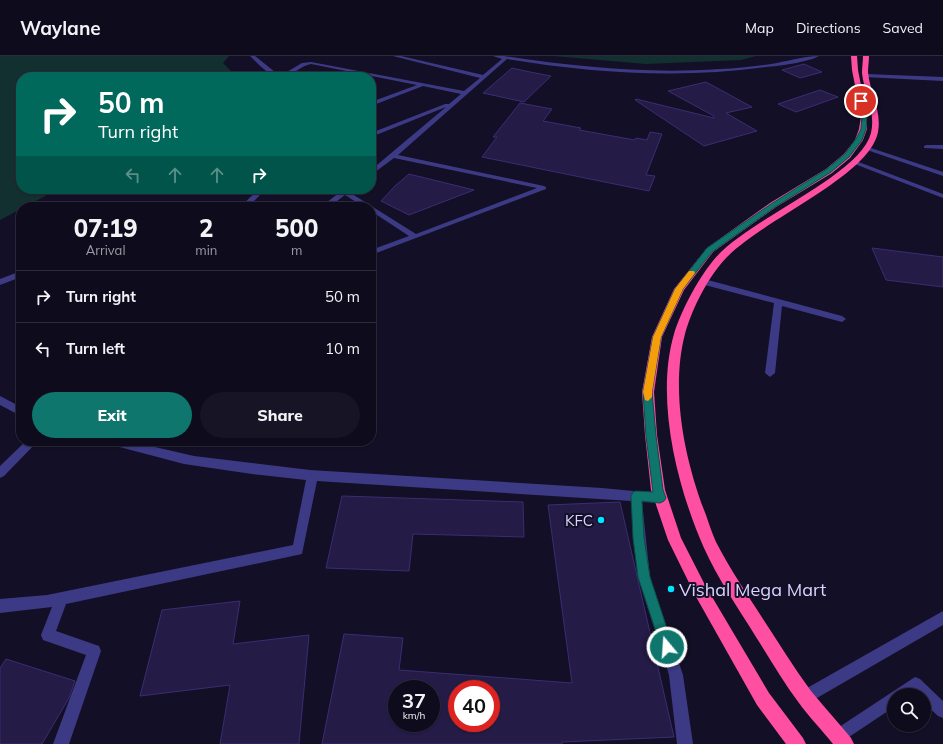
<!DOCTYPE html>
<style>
:root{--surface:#0e0b1c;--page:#171425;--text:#f1f3f6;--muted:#9b9ba3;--line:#2e2b3b;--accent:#0f766e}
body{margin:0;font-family:Mulish,sans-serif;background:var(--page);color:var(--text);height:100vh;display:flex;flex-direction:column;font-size:15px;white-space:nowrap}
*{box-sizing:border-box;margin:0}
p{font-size:13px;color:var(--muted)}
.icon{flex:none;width:22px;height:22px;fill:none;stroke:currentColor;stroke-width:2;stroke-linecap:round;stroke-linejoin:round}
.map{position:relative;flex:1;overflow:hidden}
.details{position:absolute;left:16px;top:146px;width:360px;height:244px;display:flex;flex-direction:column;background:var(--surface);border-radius:16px;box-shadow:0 1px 3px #0004,0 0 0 1px var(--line)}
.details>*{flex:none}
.banner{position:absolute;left:16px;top:16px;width:360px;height:122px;border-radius:16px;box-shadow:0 1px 3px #0004,0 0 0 1px var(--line);background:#00695c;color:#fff;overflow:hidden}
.tools{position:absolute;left:887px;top:632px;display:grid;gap:8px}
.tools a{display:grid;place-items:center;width:44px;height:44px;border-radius:50%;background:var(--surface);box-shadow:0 1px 3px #0004,0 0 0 1px var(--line);font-size:20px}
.speed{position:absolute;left:388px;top:624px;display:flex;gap:8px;font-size:20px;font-weight:700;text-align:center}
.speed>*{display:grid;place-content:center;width:52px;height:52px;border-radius:50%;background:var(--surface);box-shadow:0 1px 3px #0004,0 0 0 1px var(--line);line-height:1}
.speed small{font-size:10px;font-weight:400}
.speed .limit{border:6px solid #d22;background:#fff;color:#111}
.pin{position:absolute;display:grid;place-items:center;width:34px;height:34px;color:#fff;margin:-17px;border:2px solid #fff;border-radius:50%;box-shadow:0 1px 4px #0007}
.me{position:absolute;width:44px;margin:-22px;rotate:342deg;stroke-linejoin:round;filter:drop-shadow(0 0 3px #0008)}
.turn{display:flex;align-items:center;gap:14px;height:84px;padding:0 16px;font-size:18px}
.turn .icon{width:52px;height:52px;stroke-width:2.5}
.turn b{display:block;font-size:28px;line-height:34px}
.lanes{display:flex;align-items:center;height:38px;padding:0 16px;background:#0003;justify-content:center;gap:20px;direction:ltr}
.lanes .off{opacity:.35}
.eta{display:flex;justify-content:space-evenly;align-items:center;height:68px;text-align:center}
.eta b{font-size:24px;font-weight:800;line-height:28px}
.button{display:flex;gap:8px;margin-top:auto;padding:8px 16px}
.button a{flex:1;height:46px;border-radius:24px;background:var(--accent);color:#fff;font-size:16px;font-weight:800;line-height:46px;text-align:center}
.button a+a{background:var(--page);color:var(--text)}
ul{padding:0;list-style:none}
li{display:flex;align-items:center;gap:12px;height:52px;padding:0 16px;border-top:1px solid var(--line)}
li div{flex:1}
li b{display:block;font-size:15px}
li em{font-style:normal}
header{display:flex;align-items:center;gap:24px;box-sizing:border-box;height:56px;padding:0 20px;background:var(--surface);border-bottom:1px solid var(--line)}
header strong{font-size:19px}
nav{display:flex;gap:22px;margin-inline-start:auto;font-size:14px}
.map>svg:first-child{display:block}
</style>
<header>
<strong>Waylane</strong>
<nav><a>Map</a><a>Directions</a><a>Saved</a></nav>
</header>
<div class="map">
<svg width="943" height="688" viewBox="0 0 943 688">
<rect width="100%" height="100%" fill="#130f26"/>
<path fill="#12302f" d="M0 0H229L223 7 237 21H21V133H59L24 151H21V153L0 164Z
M553 0H756L741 4 646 8Z"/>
<path fill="#241b47" stroke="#3b2d73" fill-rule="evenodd" d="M804 8 822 16 800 22 782 14Z
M512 12 530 16 551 20 524 46 483 37Z
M706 26 752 51 726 57 757 75 704 90 635 44 636 43 714 62V60L668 35Z
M820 34 838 41 796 56 778 48Z
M520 47 552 53 543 65 581 72 579 74 635 84 636 82 647 84 650 76 662 78 646 119 655 120 649 135 482 101 497 81H493Z
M409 118 474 134 409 159 381 145 395 130Z
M872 192 943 201V231L886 224Z
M342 440 523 446 524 481 413 478 409 515 326 512Z
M620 446 674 681 562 686V688H322L344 578 403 582 399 614 572 627 548 449ZM397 633H431V667H397ZM457 633H491V667H457Z
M240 545 233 588 309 579 299 688H220L230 629 140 640 162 554Z
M6 603 75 625 69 642 42 688H0V612Z"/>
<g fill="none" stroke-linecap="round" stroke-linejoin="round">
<path fill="#3d3a85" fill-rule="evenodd" d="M250 0H255L280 20 302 7 311 6 464 35 480 22 393 0H401L483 19 502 3 493 0H504C576 11 647 18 720 13 739 12 758 10 777 7 792 4 805 0 819 0 809 6 779 10 766 11 679 23 593 17 507 3L398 99 544 130 546 131V133L371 199V194L409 180 371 155V151H364L345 139 329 151H321L340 136 336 133H352L349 136 416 178 537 132 394 102 371 119V114L446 51 371 81V77L445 48H449L461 38 423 30 371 50V46L417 29 311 8C301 10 295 17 286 20 273 25 258 8 250 0Z
M866 18 943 21V25L864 21 863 20Z
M926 89H943V93L924 92V90Z
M864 91H868L943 116V120L864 93Z
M852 105H856L943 138V142L852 107Z
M259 133H266L248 151H240Z
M21 215V221L0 229V223Z
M704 223 842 260 846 263 842 266 782 250 775 317 770 321 765 317 774 247 701 228 700 226 701 224Z
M0 340 21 351V360L0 349Z
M26 385H38L4 420 0 422V410Z
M107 385H129L194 400 310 414 602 432 665 438 667 442 665 446 661 447 642 446 650 521 683 619 693 688H677L669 619 638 521 631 445 317 425 302 498 66 548 56 575 99 590 101 595 69 688H53L86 599 43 584 41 579 52 551 0 557V543L47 539 293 489 306 424 252 418 184 408 112 389 108 388Z
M943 555V569L810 646 805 648 800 646 798 641 800 636Z
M915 621 920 623 943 645V662L938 660 924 647V639H916L914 637 911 639H894V651L843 685 838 688 833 685 830 680 833 675Z"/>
<path fill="#ff4fa3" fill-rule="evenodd" d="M851 0H857L858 14 867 60V73L863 84 850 102 832 117 776 151 713 196 684 234 662 281 654 336 657 379 665 434 681 482 705 529 769 637 803 682 806 688H786L757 649 695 539 668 484 651 434 645 379 642 336 652 281 674 233 707 192 770 147 826 113 844 98 855 84 859 73 861 60 852 14Z
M863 0H869C869 5 868 11 868 16 870 37 882 55 878 76 869 123 752 167 720 209 705 227 691 256 685 278 670 335 685 406 706 459 709 468 712 477 716 486 730 513 747 538 763 563 779 587 794 612 811 635 824 651 838 666 851 682L854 688H833C822 674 809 661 799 647 783 626 770 603 756 581 738 552 718 523 704 492 677 431 655 343 674 278 681 255 697 225 712 206 744 164 860 121 871 77 876 55 864 37 862 17 862 11 863 5 863 0Z"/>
</g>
<path fill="#0f766e" stroke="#0a4d48" d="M859 44 864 45 867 60 866 73 862 84 849 101 831 116 775 151 712 196 683 233 661 281 652 336 656 380 663 434 666 442 664 445 660 447 642 445 644 482 650 521 673 591 671 596 667 598 662 596 661 591 638 521 633 482 631 440 633 436 636 435 653 436 646 380 643 336 653 281 675 233 707 192 771 148 827 113 845 98 856 83 861 73 862 60Z"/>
<path fill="#f59e0b" d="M689 215H694L695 217 683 233 661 281 652 336V341L648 345 645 344 643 336 653 281 675 233Z"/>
<g fill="#00e5ff" stroke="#130f26" stroke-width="1.5">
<circle cx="601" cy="464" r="4"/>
<circle cx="671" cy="533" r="4"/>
</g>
<g text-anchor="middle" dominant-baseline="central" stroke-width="4" stroke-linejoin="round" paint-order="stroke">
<g font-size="15" fill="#d9d4ff" stroke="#130f26" text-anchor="end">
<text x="593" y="464">KFC</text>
</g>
<g font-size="18" fill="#d9d4ff" stroke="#130f26" text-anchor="start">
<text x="679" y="533">Vishal Mega Mart</text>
</g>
</g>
</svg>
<div class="tools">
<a><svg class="icon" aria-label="search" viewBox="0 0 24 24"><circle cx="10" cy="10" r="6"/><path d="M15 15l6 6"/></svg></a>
</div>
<div class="speed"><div>37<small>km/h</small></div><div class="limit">40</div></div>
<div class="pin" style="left:861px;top:45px;background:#d93025"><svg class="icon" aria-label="arrive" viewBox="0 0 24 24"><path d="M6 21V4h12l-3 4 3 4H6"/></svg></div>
<svg class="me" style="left:667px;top:591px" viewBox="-20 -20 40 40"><circle r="17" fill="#0f766e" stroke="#fff" stroke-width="3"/><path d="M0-11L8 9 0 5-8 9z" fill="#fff"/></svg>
<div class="banner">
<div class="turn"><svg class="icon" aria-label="right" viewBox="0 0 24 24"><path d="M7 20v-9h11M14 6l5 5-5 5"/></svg><div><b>50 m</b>Turn right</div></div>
<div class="lanes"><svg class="icon off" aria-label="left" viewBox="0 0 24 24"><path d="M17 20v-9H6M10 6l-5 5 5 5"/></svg><svg class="icon off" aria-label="ahead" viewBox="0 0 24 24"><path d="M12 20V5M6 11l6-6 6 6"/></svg><svg class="icon off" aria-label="ahead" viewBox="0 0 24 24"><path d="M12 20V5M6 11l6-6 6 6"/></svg><svg class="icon" aria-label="right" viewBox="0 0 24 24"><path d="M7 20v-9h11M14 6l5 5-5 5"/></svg></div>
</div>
<section class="details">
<div class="eta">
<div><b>07:19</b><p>Arrival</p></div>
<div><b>2</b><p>min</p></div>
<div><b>500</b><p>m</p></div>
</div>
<ul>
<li><svg class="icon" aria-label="right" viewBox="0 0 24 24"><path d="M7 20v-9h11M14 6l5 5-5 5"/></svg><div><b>Turn right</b></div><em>50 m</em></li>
<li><svg class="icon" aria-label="left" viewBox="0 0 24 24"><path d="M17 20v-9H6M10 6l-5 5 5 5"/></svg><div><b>Turn left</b></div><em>10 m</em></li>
</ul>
<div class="button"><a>Exit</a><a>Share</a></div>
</section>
</div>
